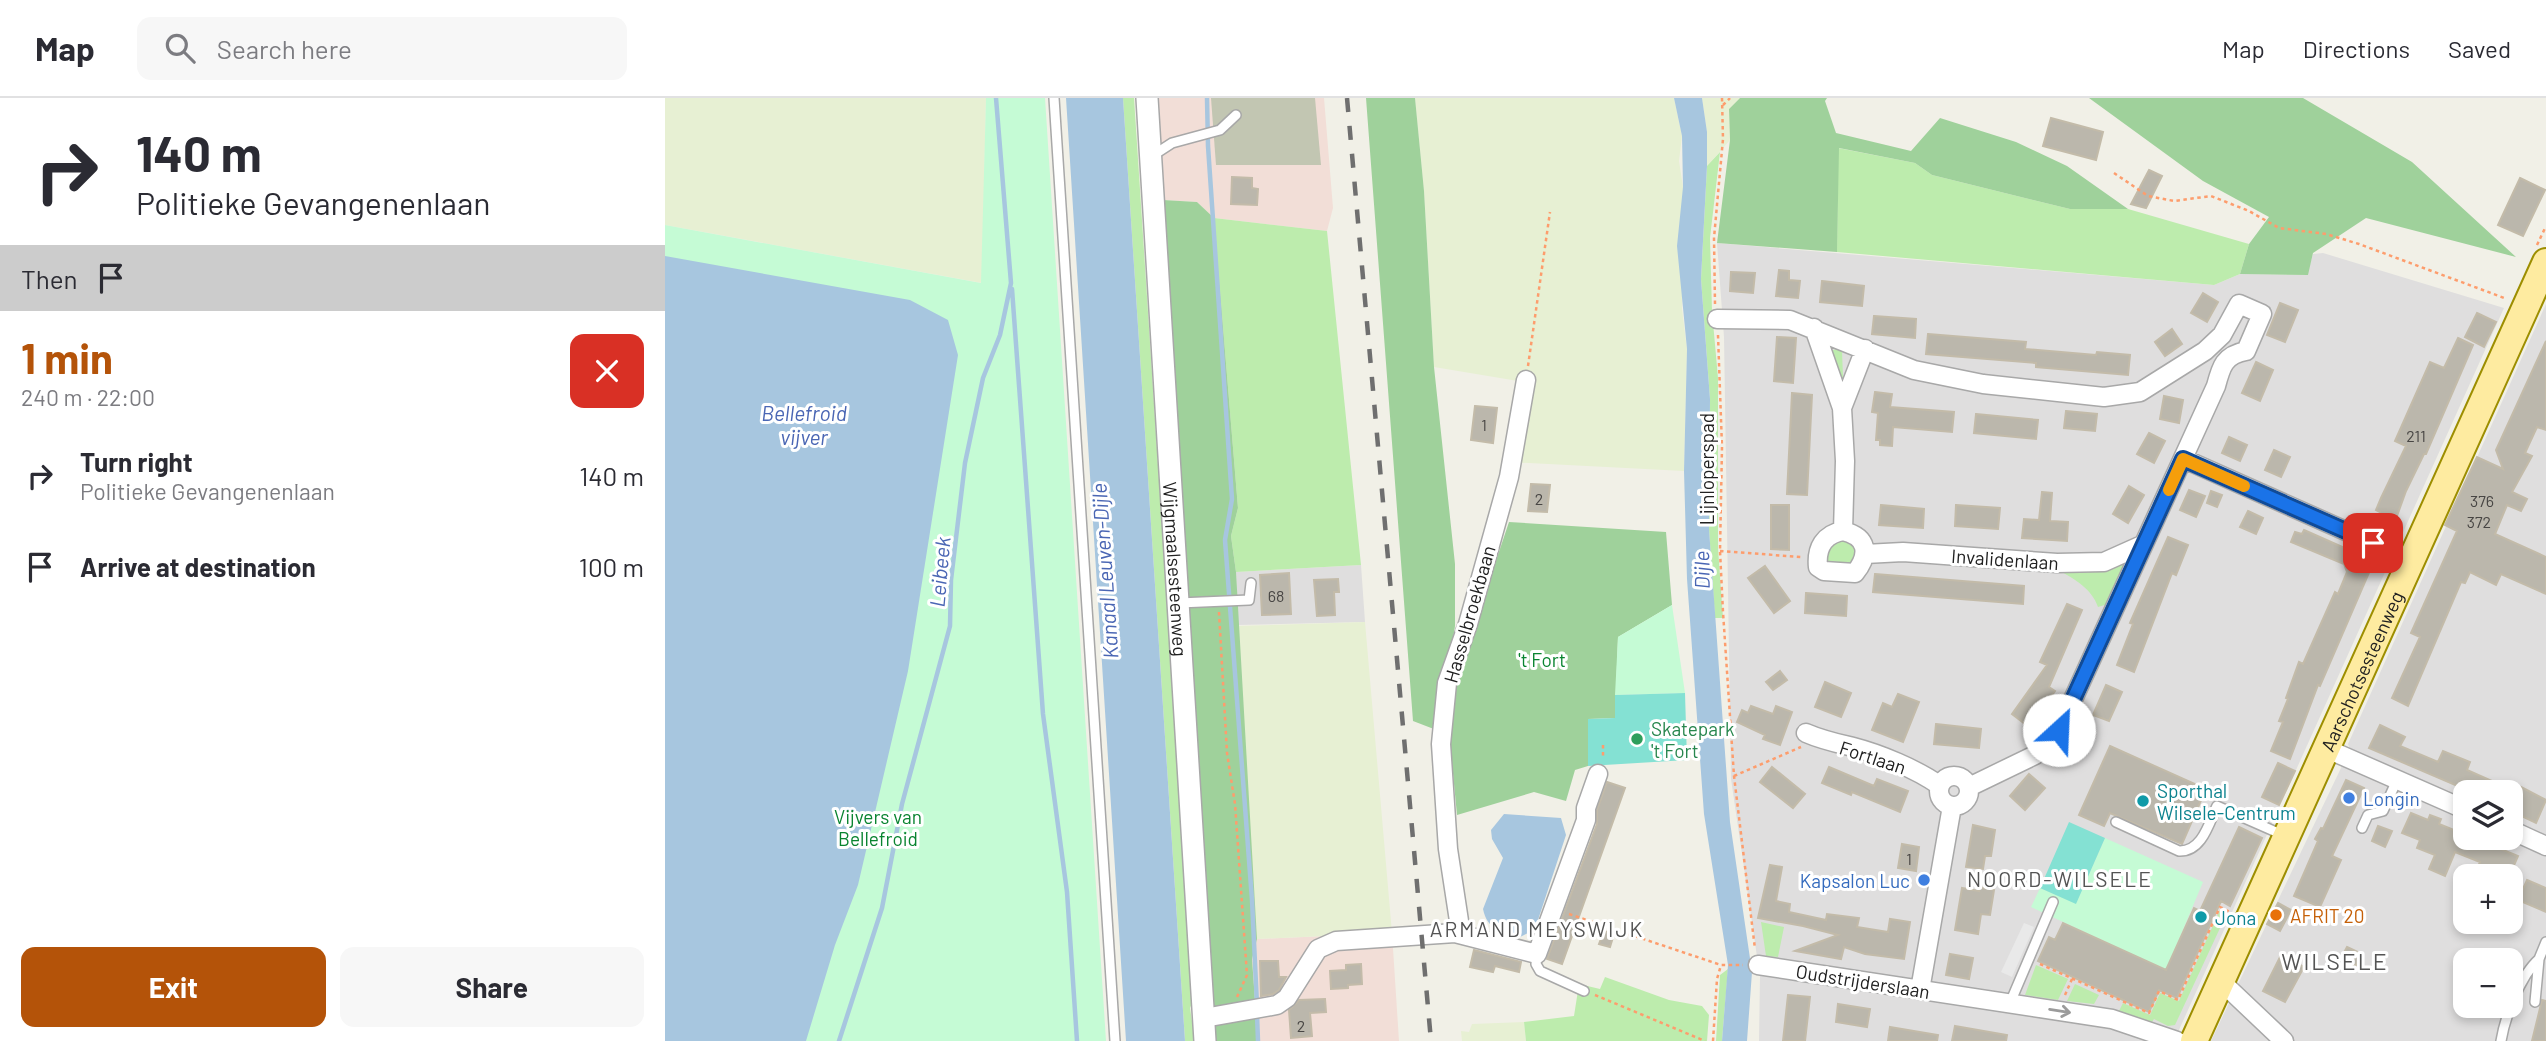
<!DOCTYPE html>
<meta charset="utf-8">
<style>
:root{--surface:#fff;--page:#f7f7f7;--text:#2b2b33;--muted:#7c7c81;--line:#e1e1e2;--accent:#b45309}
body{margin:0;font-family:Barlow,sans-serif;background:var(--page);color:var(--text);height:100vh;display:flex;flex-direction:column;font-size:26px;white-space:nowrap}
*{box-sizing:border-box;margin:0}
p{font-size:23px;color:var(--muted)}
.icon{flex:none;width:38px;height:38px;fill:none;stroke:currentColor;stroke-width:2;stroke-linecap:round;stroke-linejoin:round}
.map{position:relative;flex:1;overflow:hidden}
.panel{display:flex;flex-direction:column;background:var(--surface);width:665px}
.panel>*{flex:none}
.guide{background:#fff;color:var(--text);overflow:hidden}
.tools{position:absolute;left:1788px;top:682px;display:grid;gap:14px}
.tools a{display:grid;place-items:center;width:70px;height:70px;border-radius:14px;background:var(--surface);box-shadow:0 4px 10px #0003;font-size:35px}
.pin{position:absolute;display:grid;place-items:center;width:60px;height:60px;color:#fff;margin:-30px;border-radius:14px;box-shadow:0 4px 10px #0006}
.me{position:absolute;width:77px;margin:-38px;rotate:25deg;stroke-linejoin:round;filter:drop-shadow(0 0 5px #0008)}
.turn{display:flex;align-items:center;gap:24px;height:147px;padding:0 21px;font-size:32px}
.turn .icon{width:91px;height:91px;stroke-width:2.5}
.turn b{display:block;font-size:49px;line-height:60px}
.then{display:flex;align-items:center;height:66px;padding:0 21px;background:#0003;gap:14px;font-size:26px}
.round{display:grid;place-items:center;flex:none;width:74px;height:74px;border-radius:14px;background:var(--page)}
.headline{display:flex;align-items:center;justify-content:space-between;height:119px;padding:0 21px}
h1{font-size:42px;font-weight:700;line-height:52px;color:var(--accent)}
.action{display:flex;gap:14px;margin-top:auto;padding:14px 21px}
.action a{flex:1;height:80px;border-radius:14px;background:var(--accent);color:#fff;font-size:28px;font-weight:700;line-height:80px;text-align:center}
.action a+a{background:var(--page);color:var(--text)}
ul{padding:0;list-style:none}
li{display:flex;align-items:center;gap:21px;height:91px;padding:0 21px}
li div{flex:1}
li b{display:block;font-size:26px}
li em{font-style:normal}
header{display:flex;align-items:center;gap:42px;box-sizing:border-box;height:98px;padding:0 35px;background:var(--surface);border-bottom:2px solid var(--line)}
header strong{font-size:33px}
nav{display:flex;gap:38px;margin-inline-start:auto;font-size:24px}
.search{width:490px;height:63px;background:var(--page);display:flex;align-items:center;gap:18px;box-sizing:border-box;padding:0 24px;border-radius:14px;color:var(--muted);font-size:26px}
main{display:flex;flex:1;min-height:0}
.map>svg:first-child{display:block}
</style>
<header>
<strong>Map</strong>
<div class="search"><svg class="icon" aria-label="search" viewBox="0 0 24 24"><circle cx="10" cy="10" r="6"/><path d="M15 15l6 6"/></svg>Search here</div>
<nav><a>Map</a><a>Directions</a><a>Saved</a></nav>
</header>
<main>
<section class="panel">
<div class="guide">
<div class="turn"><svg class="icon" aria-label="right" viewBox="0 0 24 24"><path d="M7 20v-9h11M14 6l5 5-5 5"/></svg><div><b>140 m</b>Politieke Gevangenenlaan</div></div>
<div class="then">Then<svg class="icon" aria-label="arrive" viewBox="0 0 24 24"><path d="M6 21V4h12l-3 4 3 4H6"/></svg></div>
</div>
<div class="headline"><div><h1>1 min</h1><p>240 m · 22:00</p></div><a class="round" style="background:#d93025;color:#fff"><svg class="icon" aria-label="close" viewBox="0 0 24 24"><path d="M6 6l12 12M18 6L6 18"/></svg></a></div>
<ul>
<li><svg class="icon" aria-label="right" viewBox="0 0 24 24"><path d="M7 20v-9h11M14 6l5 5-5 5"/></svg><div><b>Turn right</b><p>Politieke Gevangenenlaan</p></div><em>140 m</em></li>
<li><svg class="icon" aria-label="arrive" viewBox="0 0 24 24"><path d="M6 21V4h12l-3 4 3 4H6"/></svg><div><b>Arrive at destination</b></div><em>100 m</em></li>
</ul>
<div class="action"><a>Exit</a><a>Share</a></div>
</section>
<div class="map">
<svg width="1881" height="943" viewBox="0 0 1881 943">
<rect width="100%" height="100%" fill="#f1f0e7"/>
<path fill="#dfdede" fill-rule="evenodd" d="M1052 145 1549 187 1575 176 1642 177 1648 156 1658 155 1839 210 1509 943H1094L1095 879 1066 681 1059 239Z
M1881 206V943H1546L1685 651 1683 646ZM1801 695H1846V740H1801ZM1801 779H1846V824H1801ZM1801 863H1846V908H1801Z
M696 467 700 524 572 527 571 474Z"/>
<path fill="#f2ded7" d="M491 0H659L668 110 662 133 549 120 532 104 498 102Z
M727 835 734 943H593L587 861 592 841Z"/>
<path fill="#c2c6b2" d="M546 0H650L656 67H551Z"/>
<path fill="#e7f0d3" d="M0 0H321L317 185 0 127Z
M750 0H1009L1017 38 1014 63 1018 89 1017 211 1022 251 1019 373 843 364 853 283 769 269 759 93Z
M1037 0H1075L1064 11 1065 42 1042 68V34Z
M700 524 727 835 592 841 572 528Z
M859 924 861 943H797L796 933 804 934 807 926Z"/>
<path fill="#bdecad" d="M458 0H469L520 780 527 905 525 910 530 943H520Z
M1173 50 1250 65 1267 77 1405 111H1463L1584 146 1575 176 1549 187 1172 154Z
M1055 54 1045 140 1047 213 1053 280V450L1058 520H1050L1044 431 1045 301 1036 181 1042 68Z
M549 120 662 133 696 467 571 474 566 438 573 410Z
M1173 251 1177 253 1178 279 1175 282 1166 257 1168 252Z
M1175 440 1186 445 1193 452 1188 467 1159 465 1158 453Z
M1456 466 1460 468 1446 505 1433 509C1427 491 1410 481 1393 472Z
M1555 812 1562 815 1510 927 1503 928 1489 921 1487 924 1454 913 1458 905 1485 917 1495 895 1514 903Z
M1096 824 1119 829 1113 859 1101 858Z
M1371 867 1403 881 1393 902 1360 897Z
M1063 871 1057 943H1051L1055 877Z
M940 879 1004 902 1037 908 1044 917 1042 943H861L859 924 909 918 914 886 935 891Z
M1410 886 1434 897 1429 906 1402 903Z"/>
<path fill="#9fd19b" d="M701 0H750L759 93 769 269 790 466V528L774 633 748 623Z
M1075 0H1162L1160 3 1171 35 1246 53 1275 20 1351 44 1402 68 1463 111H1405L1267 77 1250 65 1174 50 1172 154 1052 145 1065 42 1064 11Z
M1424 0H1638L1747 64 1851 159 1701 120 1648 155 1643 177 1575 176 1584 146 1604 119 1538 83Z
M498 102 532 104 549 120 573 410 566 438 571 474 592 841 587 861 593 943H549Z
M844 424 1001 434 1007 507 953 539 950 620 923 621V668L910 672 901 703 869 694 792 717 785 644 791 582Z"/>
<path fill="#c5fbd5" d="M321 0H380L441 943H0V127L316 185Z
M1007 507 1020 595 950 597 953 539Z
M1440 740 1538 784 1501 872 1366 809 1375 790 1411 805Z"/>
<path fill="#84e1d3" d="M1020 595 1022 662 923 668V621L950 620V597Z
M1404 724 1440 740 1411 806 1375 790Z"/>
<path fill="#e9e9e9" d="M1359 825 1369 829 1347 879 1336 874Z"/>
<path fill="#a7c6df" d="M401 0H458L520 943H461Z
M1009 0H1037L1042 34V68L1036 181 1045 301 1044 431 1065 724 1087 874 1082 943H1057L1063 867 1039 716 1022 481 1019 373 1022 251 1012 148 1018 89 1017 38Z
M0 158 245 202 283 222 293 257 243 573 193 787 170 847 141 943H0Z
M839 716 896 720 901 737 872 825 867 833 855 839C836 835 822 831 818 811L838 760 827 741 826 732Z"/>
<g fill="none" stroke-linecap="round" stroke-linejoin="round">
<path stroke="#a7c6df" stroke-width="4.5" d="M542 0 543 48 567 401 560 442 587 802 592 907
M347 191 378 616 402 794 412 943
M592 916 593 943
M174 943 217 810 237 706 285 528 286 482 300 365 318 280 335 237 346 185 331 0"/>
</g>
<path fill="#bbb7ac" stroke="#c3bba9" stroke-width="2" d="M1386 20 1438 34 1431 62 1378 48Z
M1484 72 1497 78 1481 110 1466 106Z
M567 79 587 80V90L593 91 592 107 566 106Z
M1855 80 1880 92 1858 138 1833 127Z
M1114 172 1124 173V182L1135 183 1133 200 1111 198Z
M1066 174 1090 175 1088 195 1065 193Z
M1157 183 1199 188 1197 208 1155 204Z
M1538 195 1553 204 1542 224 1526 215Z
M1615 205 1633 212 1620 244 1602 237Z
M1812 215 1831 224 1819 249 1800 239Z
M1209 218 1251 221 1250 240 1207 236Z
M1507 231 1517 246 1500 258 1490 244Z
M1263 236 1361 244 1360 251 1431 257 1432 254 1465 257 1463 277 1371 269V265L1261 256Z
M1112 239 1131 240 1128 285 1109 283Z
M1793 240 1808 247 1761 356H1759L1741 393 1724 440 1706 432 1715 414 1711 412 1716 400 1741 348 1730 343 1765 264 1779 270Z
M1881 243V332L1872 329 1860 355 1867 358 1847 394 1862 401 1856 413 1842 407 1830 436 1881 459V496L1836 476 1831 487 1805 474 1800 485 1796 484 1743 608 1727 600 1755 539 1746 535 1792 433 1780 427 1812 359 1838 371 1831 352Z
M1591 264 1608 272 1595 303 1577 295Z
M1210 294 1227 296 1225 309 1289 314 1287 334 1228 329 1227 348 1215 347V342H1211L1213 315 1207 314Z
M1127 295 1147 297 1142 397 1122 396Z
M1499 298 1518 302 1514 325 1495 321Z
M810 308 832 310 828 345 806 342Z
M1401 313 1432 316 1430 333 1399 330Z
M1311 316 1373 322 1371 341 1309 335Z
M1484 335 1500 343 1489 365 1472 356Z
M1564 339 1582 347 1575 363 1557 355Z
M1609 352 1625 359 1616 379 1600 372Z
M866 386 885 387 882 414 863 413Z
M1464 388 1479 397 1463 425 1448 416Z
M1524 392 1540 398 1531 419 1515 412Z
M1546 393 1557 397 1552 409 1542 405Z
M1377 394 1387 395 1385 423 1403 424 1402 443 1357 440 1359 421 1374 422Z
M1106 407H1124V452L1106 451Z
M1216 407 1259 411 1258 430 1214 427Z
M1291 407 1335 410 1333 431 1290 428Z
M1583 413 1598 420 1591 436 1575 429Z
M1639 432 1709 463 1655 588 1653 587 1625 661 1606 653 1618 624 1614 623 1623 601 1621 600 1634 564 1638 566 1670 494 1673 496 1682 474 1679 466 1626 444 1630 434 1637 436Z
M1503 439 1523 447 1511 477 1507 475 1469 574 1452 567 1468 526 1465 525Z
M1100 468 1125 503 1109 515 1083 480Z
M624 475 626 516 597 517 595 477Z
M1210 476 1359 488 1358 506 1208 494Z
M673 481 674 494H669L670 517 652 518 649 482Z
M1141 495 1182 498 1181 518 1140 515Z
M1402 506 1417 512 1384 589 1390 593 1364 629 1347 616 1382 567 1375 564Z
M1115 573 1122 582 1108 592 1101 584Z
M1160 584 1186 595 1176 619 1150 609Z
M1441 587 1457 594 1444 623 1428 617Z
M1233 596 1254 604 1238 644 1207 632 1218 605 1227 609Z
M1086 608 1108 616 1111 608 1127 614 1115 647 1098 641 1100 637 1072 624 1077 612 1083 615Z
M1271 626 1316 631 1314 650 1269 646Z
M1715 627 1740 639 1735 648 1773 664 1778 653 1805 664 1802 672 1827 683 1822 695H1809L1704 650Z
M1445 648 1541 691 1517 746 1445 715 1439 728 1414 717Z
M1613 665 1630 673 1614 707 1597 699Z
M1107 669 1140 696 1128 710 1095 684Z
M1164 669 1209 688 1212 681 1243 693 1235 714 1187 694 1186 697 1157 685Z
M1364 676 1380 690 1360 712 1345 698Z
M1681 682 1699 690 1667 758 1676 762 1655 809 1629 798 1653 743 1650 741 1656 730 1658 731Z
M942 684 960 690 897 866 882 861 932 726V712Z
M1856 689 1881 702 1871 725 1846 713Z
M1746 715 1763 722 1765 717 1776 721 1774 726 1801 737V740H1809L1853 758 1844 779H1832L1812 771 1815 764 1790 754 1780 778 1764 771 1770 757 1752 750 1755 742 1737 735Z
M1308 727 1330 732 1326 758H1320L1318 771 1301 769Z
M1713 728 1727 733 1720 749 1707 743Z
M1574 729 1597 740 1565 808 1556 803 1512 900 1494 892 1484 914 1373 863 1384 839 1390 842 1398 825 1501 872 1529 810 1535 813Z
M1237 746 1254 749 1251 773 1233 770Z
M1105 767 1117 769 1111 803 1125 806 1124 814 1161 822 1162 816 1194 820 1192 829 1223 834 1225 821 1245 824 1239 861 1200 856 1179 849 1176 861 1130 853 1173 837 1138 828 1093 820Z
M1862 782 1881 790V814L1853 802Z
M1314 789 1329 792 1325 817 1316 816 1313 836 1290 832 1297 790 1314 793Z
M1613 805 1626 812 1615 833 1602 826Z
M939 833 949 836 945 849 934 846Z
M1682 849 1697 856 1691 868 1676 860Z
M809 852 856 864 854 874 830 868 828 874 805 869Z
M1285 856 1308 860 1304 881 1281 877Z
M1616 857 1639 869 1620 904 1598 893Z
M595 863H613L614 879H621L614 892 608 896 596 898Z
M696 866 697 886 683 887V890L666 891 665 873 681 872V867Z
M1123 897 1145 899 1140 943H1118Z
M660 901 661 914 645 915 647 938 626 940 624 912 634 902Z
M1877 902 1881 903V943H1867Z
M1173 906 1205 911 1202 929 1171 924Z
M1290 928 1342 937 1341 943H1287Z
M1225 929 1273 937 1272 943H1223Z"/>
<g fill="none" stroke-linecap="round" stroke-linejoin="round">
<g stroke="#a8a8a8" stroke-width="12">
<path id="service" d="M389 0 450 943
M487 58 507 45 555 32 571 17
M514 505 584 502 586 485
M1451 724 1514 753C1537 754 1544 725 1552 708L1618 737
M1697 730 1703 717 1718 713 1732 682
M872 856 871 866 875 873 919 893
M1870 904 1874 861 1881 844
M1345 905 1388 804
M1836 943C1840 919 1855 878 1874 861"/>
</g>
<g stroke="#a8a8a8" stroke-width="21">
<path id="minor" d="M1052 221 1125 222 1249 272 1318 286 1439 299 1475 294 1540 253 1557 237 1574 206 1597 216 1581 253C1559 257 1556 269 1551 288L1394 632 1370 657 1304 689
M1149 230 1177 310 1180 363 1178 433
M1177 310 1200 251
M1519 361 1746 462
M1178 433C1203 439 1205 456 1190 475L1159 473 1153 469C1151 450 1159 436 1178 433Z
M1200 456 1238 454 1392 465 1439 464 1477 447
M1141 635C1157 642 1171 645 1188 649 1215 656 1251 671 1274 687
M1660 650 1801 712
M1274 693a15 15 0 1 1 30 0a15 15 0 1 1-30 0Z
M1846 732 1881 748
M790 835 794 823 783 751 776 646 782 585 803 526 844 379 861 282
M1093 867 1447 921 1512 943
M1554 886 1562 889 1619 943
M1255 892 1287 708
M539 920 612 907 622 900 653 851 671 843 790 835 872 856 921 722V710L933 676"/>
</g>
<g stroke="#a8a8a8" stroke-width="24">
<g id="tertiary">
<path id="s1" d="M482 0 540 943"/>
</g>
</g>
<g stroke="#9d8e00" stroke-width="30">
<g id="primary">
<path id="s2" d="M1529 943 1881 164"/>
</g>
</g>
<path stroke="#fd9d6d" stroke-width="2.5" stroke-dasharray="3.5 3.5" stroke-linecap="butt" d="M1058 7 1065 0
M1449 75 1483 98 1509 103 1546 98 1584 113 1614 130 1661 136 1694 146 1842 201
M1872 147 1881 128
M1050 206 1049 140 1058 41 1057 0
M1053 237 1057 349 1055 453 1058 514 1069 678 1090 851
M863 268 885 114
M1055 453 1136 459
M554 514 562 655 570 706 582 877 572 899
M938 647V661
M1069 678 1136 649
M904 816 1056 867H1078
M1375 866 1484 915 1494 893 1513 902 1555 809 1565 814
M930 897 1040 943
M1400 897 1407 881
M1048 943 1052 881 1056 867"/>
<use href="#service" stroke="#fff" stroke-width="9"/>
<use href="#minor" stroke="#fff" stroke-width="18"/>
<use href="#tertiary" stroke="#fff" stroke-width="21"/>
<use href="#primary" stroke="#feeba0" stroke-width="26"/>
<path stroke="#6f6f6f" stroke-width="4.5" stroke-dasharray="14 14" stroke-linecap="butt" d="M682 0 766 943"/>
</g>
<defs><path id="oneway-shaft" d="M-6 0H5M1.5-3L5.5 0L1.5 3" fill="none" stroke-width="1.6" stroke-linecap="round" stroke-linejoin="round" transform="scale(1.75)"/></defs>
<use stroke="#9b9b9b" href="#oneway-shaft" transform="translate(1395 913) rotate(9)"/>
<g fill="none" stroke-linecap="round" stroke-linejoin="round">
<g stroke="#114b97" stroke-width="18">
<path id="route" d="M1394 632 1518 361 1708 445"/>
</g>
<use href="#route" stroke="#1a73e8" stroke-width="12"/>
<path stroke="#f59e0b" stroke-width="12" d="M1504 392 1518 361 1579 388"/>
</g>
<circle fill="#2e9e5b" stroke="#fff" stroke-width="2.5" cx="972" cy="641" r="7"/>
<g fill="#3f7fe0" stroke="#fff" stroke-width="2.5">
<circle cx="1684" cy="700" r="7"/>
<circle cx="1259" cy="782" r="7"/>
</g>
<g fill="#0f9aa8" stroke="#fff" stroke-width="2.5">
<circle cx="1478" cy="703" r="7"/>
<circle cx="1536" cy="819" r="7"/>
</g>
<circle fill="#e8710a" stroke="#fff" stroke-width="2.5" cx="1611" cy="817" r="7"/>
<g text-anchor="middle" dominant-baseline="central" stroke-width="6" stroke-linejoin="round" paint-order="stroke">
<g font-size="16" fill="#484644">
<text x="819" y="326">1</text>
<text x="1751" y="337">211</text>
<text x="874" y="400">2</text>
<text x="1817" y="402">376</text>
<text x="1814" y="423">372</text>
<text x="611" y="497">68</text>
<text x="1244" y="760">1</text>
<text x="636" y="927">2</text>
</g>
<g font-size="19" fill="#212121" stroke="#fff">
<text transform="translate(1041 371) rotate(-90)">Lijnloperspad</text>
<text transform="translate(1340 461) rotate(4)">Invalidenlaan</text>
<text stroke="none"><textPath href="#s1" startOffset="472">Wijgmaalsesteenweg</textPath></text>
<text transform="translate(804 516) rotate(-74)">Hasselbroekbaan</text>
<text stroke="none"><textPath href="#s2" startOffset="406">Aarschotsesteenweg</textPath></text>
<text transform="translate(1208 659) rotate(18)">Fortlaan</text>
<text transform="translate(1198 883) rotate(9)">Oudstrijderslaan</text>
</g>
<g font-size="19" fill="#098430" stroke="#fff">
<text x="877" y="561">'t Fort</text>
<text x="213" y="718">Vijvers van<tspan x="213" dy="22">Bellefroid</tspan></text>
</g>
<g font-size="19" fill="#27864d" stroke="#fff" text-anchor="start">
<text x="986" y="630">Skatepark<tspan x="986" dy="22">'t Fort</tspan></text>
</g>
<g font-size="19" fill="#0d838f" stroke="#fff" text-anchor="start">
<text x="1492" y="692">Sporthal<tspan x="1492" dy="22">Wilsele-Centrum</tspan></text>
<text x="1550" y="819">Jona</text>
</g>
<g font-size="19" fill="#366cbe" stroke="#fff" text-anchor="start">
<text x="1698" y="700">Longin</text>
<text x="1245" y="782" text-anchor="end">Kapsalon Luc</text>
</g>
<g font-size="19" fill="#c56008" stroke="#fff" text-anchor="start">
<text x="1625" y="817">AFRIT 20</text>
</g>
<g font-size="21" font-style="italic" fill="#4a66b4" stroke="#fff">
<text x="139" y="314">Bellefroid<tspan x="139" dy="24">vijver</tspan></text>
<text transform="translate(1036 472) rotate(-91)">Dijle</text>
<text transform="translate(439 473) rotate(-94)">Kanaal Leuven-Dijle</text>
<text transform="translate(274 474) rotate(-85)">Leibeek</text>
</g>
<g font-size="21" letter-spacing="2" fill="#545454" stroke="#fff">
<text x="1395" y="780">NOORD-WILSELE</text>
<text x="872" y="830">ARMAND MEYSWIJK</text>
</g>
<g font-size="23" letter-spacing="2" fill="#545454" stroke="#fff">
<text x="1670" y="863">WILSELE</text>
</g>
</g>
</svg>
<div class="tools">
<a><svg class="icon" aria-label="layers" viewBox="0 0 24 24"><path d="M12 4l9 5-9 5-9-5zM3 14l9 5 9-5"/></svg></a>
<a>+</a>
<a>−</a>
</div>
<div class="pin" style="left:1708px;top:445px;background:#d93025"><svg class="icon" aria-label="arrive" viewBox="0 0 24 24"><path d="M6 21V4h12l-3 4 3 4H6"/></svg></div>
<svg class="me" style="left:1394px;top:632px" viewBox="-20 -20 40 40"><circle r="19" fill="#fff"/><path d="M0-13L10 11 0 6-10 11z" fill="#1a73e8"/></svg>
</div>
</main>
